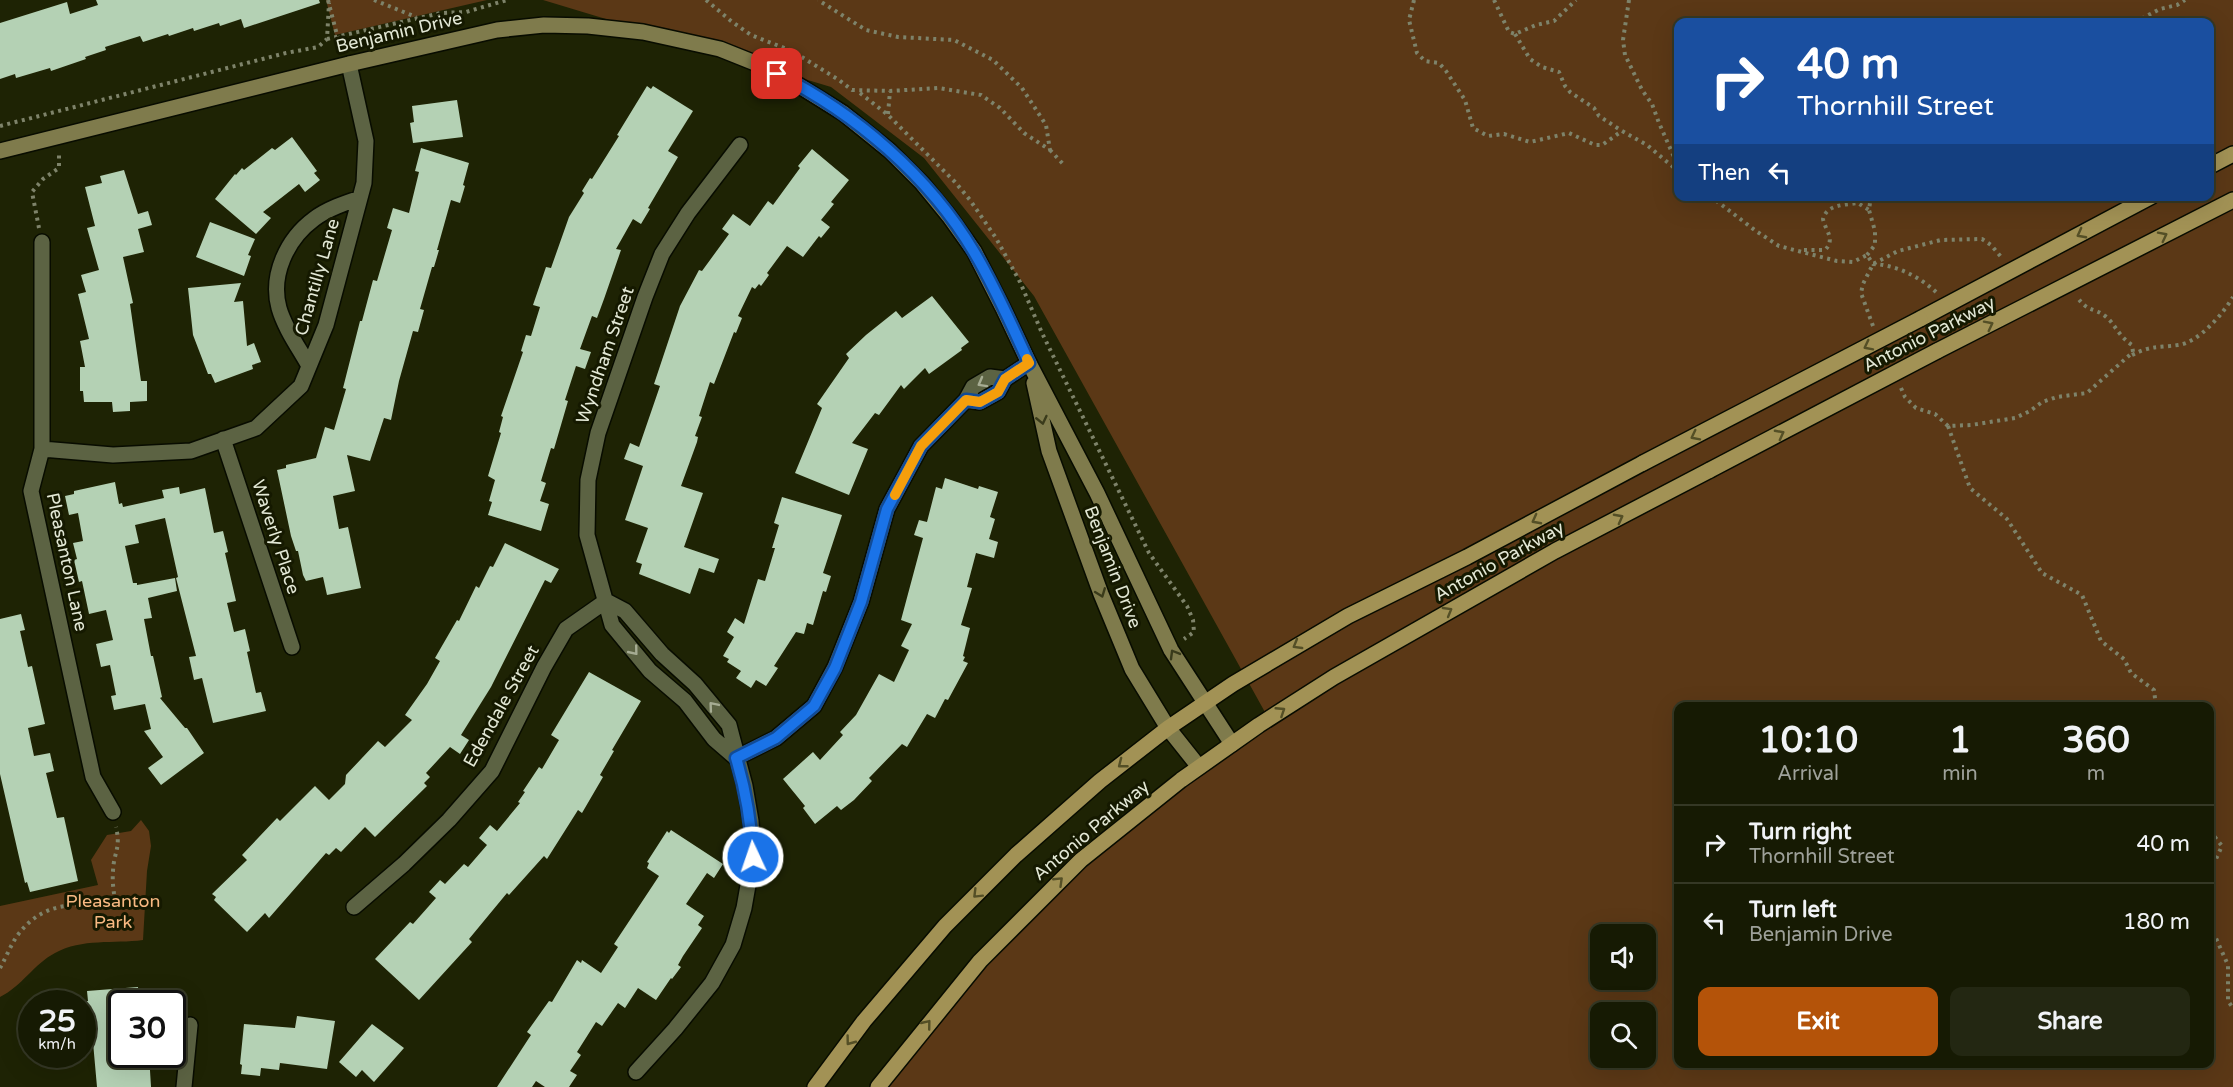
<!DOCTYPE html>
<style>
:root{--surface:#161a03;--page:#232712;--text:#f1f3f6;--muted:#9ea19a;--line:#353825;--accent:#b45309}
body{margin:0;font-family:"Varela Round",sans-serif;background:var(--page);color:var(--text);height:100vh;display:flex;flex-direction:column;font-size:22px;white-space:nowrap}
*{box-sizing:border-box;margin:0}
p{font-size:20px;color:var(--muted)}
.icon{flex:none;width:33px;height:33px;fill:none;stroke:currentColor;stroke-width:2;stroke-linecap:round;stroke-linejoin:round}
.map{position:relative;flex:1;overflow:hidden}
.details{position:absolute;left:1674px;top:702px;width:540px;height:366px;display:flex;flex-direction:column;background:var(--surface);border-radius:12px;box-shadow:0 6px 24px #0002,0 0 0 2px var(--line)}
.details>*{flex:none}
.hud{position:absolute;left:1674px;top:18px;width:540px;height:183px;border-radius:12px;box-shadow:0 6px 24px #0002,0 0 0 2px var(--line);background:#1a4fa0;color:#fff;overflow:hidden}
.buttons{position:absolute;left:1590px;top:924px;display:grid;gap:12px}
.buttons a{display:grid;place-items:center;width:66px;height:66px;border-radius:12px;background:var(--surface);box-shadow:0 6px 24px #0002,0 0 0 2px var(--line);font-size:30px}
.speed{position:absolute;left:18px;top:990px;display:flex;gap:12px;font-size:30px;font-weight:700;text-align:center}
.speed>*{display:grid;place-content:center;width:78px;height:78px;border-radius:50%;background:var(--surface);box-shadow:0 6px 24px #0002,0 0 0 2px var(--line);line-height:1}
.speed small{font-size:15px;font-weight:400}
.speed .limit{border:3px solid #111;border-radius:9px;background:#fff;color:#111}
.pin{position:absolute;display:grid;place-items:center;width:51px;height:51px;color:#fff;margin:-26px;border-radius:12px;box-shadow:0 3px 9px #0006}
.me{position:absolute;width:66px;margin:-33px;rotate:357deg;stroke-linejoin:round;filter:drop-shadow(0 0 4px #0008)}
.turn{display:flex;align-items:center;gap:21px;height:126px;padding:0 24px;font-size:27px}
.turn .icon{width:78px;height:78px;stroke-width:2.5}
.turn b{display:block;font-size:42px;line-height:51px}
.then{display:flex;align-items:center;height:57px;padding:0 24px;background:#0003;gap:12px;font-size:22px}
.eta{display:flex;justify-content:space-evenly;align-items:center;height:102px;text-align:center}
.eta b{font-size:36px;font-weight:800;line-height:42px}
.action{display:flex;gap:12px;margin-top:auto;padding:12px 24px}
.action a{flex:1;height:69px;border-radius:12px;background:var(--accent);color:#fff;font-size:24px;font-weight:800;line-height:69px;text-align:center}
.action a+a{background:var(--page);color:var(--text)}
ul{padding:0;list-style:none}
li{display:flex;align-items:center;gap:18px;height:78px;padding:0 24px;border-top:2px solid var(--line)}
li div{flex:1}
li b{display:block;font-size:22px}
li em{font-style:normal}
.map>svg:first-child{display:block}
</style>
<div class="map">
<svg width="2233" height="1087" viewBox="0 0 2233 1087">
<rect width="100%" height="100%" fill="#1e2304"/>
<path fill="#5b3816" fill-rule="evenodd" d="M326 0H487L335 35Z
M543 0H2233V1087H869L1073 855 1271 723 1034 296 924 158 831 87ZM1678 22H2210V196H1678ZM1678 706H2210V1064H1678ZM1600 934H1646V980H1600ZM1600 1012H1646V1058H1600Z
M141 820 149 831 151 846 147 871 143 940C114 944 82 938 55 953 34 964 22 986 0 997V906L98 885 91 860 107 835 131 831Z"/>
<path fill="#b4d1b4" d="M96 0H319L320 3 244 28 241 19 220 26 219 23 194 31 193 28 169 36 168 34 143 42 140 36 105 47 106 50 85 57 86 59 51 71 50 68 16 78 15 74 0 79V23L67 2 70 14 98 5Z
M647 86 651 89 653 86 693 111 668 151 678 157 648 208 650 209 641 224 633 219 616 249 621 250 604 299 597 318 592 316 580 349 591 352 585 369 576 366 565 400 568 401 554 449 551 448 541 481 546 483 540 501 549 504 541 531 488 515 492 502 489 501 495 480 488 476 501 433 499 432 503 417 501 416 523 352 521 351 526 335 531 336 540 307 533 305 546 267 551 268 569 217 584 193 582 191 590 178 592 179 619 136 617 135Z
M457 100 463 137 413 143 410 123 414 122 412 106Z
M292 137 317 171 314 173 320 180 305 192 299 184 263 212 271 218 256 234 215 199 235 174 236 175 242 168 244 170 272 148 275 150Z
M421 148 469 163 463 185 465 186 460 203 451 200 437 250H439L434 267H432L420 309 424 310 418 332 413 331 399 381 391 420 384 418 370 461 347 455 355 491 333 496 339 529 348 527 361 588 327 595 323 577 306 581 303 575 298 551H296L291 536 277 470 286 468V465L316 458 325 427 334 430 346 389 343 388 360 321H362L373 280 377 281 392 230 387 228 393 208 409 213 419 172 415 171Z
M812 149 849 180 831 202 834 204 821 220 830 227 821 238 819 236 803 257 787 246 767 273 769 275 761 286 759 284 755 289 752 287 738 316 742 318 736 333 734 332 714 384 710 382 699 416 702 417 695 436 698 437 697 442 681 486 703 493 684 547 719 559 714 573 699 568 690 594 639 574 642 564 636 562 648 528 625 520 643 466 624 459 630 443 639 447 660 386 654 384 680 306 699 270 702 271 729 234 722 229 733 214 750 226 768 201 773 205 800 168 798 166Z
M124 170 138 214 148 211 152 225 138 229 144 252 123 257 133 303 130 304 141 381H147V401L130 402V411L113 412 112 402H84L83 391H80V367H85L80 341 89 339 78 294 86 292 81 275 99 270 87 228 95 226 85 187 102 183 100 176Z
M210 222 255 239 248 255 251 256 244 276 196 257Z
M241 283 234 302 243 301 247 346 254 343 261 362 252 365 253 369 215 383 211 374H208L193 335 188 288Z
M932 296 969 342 961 348 962 350 929 374 925 368 904 389 901 385 879 415 875 413 852 443 868 449 849 495 795 473 822 408 817 404 849 358 846 354 866 335 896 311 902 318Z
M945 478 978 489 979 486 998 492 990 517 995 519 989 539 998 542 994 558 976 553 967 587 972 588 961 625 970 628 963 656 965 657 963 661 968 663 948 700 945 699 935 718 927 714 907 747 902 744 869 778 872 781 854 800 841 810 837 806 815 824 803 808 805 806 783 779 813 752 820 760 843 735 840 732 856 715 879 674 894 682 909 650 901 646 912 624 901 620 923 538 914 535 919 520 927 522 936 487 942 489Z
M115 482 119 504 122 503 123 507 164 498 162 490 179 487 180 494 205 488 214 533 223 531 228 552 225 553 236 601 227 603 234 632 245 629 250 651 247 652 256 693 261 692 266 711 213 723 202 678 194 680 189 657 196 656 176 578 178 577 165 518 135 525 139 543 125 546 133 583H137V585L175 578 177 591 148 598 152 618 144 619 151 656H153L162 697 160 698 185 728H187L204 753 161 785 148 768 163 757 144 731 151 729 145 704 114 710 111 696 116 695 110 665 101 667 96 644 113 640 106 610 89 614 82 581 79 582 74 560 77 559 73 543 83 541 78 513 69 515 65 496 74 494V491Z
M782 497 842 515 823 573 831 576 826 592 823 591 813 625 807 623 804 634 796 632 774 666 778 668 766 686 756 680 751 688 736 678 741 671 727 662 729 659 723 656 734 637 727 632 735 618 744 624 758 579 765 581 775 548H772L779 525 774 523Z
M505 543 559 569 551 583 545 580 491 687 461 735 469 740 460 754 450 747 426 773 430 777 424 783 427 786 375 837 365 827 341 852 336 848 329 855 326 853 269 918 265 913 247 932 214 900 216 897 212 894 247 860 242 855 277 818 280 821 315 786 329 800 345 784 346 775 378 741 385 747 412 720 405 715 427 684 440 661 435 658 457 620 459 621 476 586 479 588 490 566 493 567Z
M21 614 25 630 20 631 28 667 32 666 45 724 28 728 34 756 50 753 54 771 46 773 57 818 64 817 78 881 30 892 27 882 25 883 0 774V619Z
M589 672 641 701 612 750 614 751 600 775 603 777 582 813 578 810 547 859 544 856 509 895 507 893 469 939 472 942 419 1000 375 959 410 922 413 924 436 898 429 892 440 880 445 884 464 864 468 867 487 845 479 838 490 825 497 831 520 803 518 802 525 792 523 791 539 767 542 769 559 740 551 735Z
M671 830 723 864 714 878 707 873 686 904 704 916 698 925 702 928 683 956 678 965 681 967 672 979 671 978 656 1000 638 988 625 1008 618 1003 602 1026 596 1022 577 1052 581 1055 570 1071 577 1075 569 1087H545L536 1081 532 1087H497L529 1038 531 1035 527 1032 549 1001 552 1002 577 960 581 963 582 960 601 973 618 947 614 944 659 876 647 868 649 863 647 862 667 831 669 833Z
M138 987 139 1004H122V1054H149L151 1087H97L92 1031 87 1032 85 1001H88L87 991Z
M297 1016 335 1021 327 1069 280 1063 279 1070 261 1068 260 1076 241 1074 242 1065 240 1064 244 1024 295 1028Z
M372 1024 404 1048 374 1082 362 1070 356 1077 339 1062Z"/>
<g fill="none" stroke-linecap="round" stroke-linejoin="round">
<g stroke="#080c00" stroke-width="18">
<path id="minor" d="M42 242V449L31 491 93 777 113 812
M309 366C299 348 285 329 279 308 270 275 287 239 314 219 327 209 345 203 360 198
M966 400 980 402 998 392 1005 379 1029 363
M223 439 292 647
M42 449 113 455 191 451 256 428 301 386 326 325 364 183 366 141 349 64
M606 601 625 611 662 654 695 684 729 725 745 786 751 821 753 857 744 908 733 945 712 983 675 1029 636 1072
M736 758 714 739 685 701 650 671 612 625 587 535 588 480 598 433 645 297 662 254 688 213 740 145
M736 758 776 738 814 706 835 667 861 602 887 509 921 446 966 400 973 387 990 377 1005 379
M354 907 404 864 449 820 492 771 544 667 566 629 606 601
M184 1087 190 1025"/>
</g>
<g stroke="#080c00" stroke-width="18">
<path id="secondary" d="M0 151 349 64 497 30 544 25 588 26 643 32 720 49 755 63 798 85 843 113 890 151 922 183 949 216 974 251 1003 308 1029 363 1097 493 1171 650 1232 744
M1034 383 1049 451 1101 594 1132 669 1168 728 1199 767"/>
</g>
<g stroke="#080c00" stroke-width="18">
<path id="primary" d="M2210 166 2233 154
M1920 319 2152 196
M1937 351 2233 200
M815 1087 864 1021 945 926 1016 855 1100 781 1168 728 1233 684 1348 616 1467 557 1643 463
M878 1087 980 961 1081 860 1181 780 1259 725 1334 677 1555 551 1710 470"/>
</g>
<path stroke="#7e836a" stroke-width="4" stroke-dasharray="3 4.5" stroke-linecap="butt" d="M328 0 337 35 344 51
M374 0 416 17
M706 0 731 21 751 35 792 51 839 80 852 90 890 91 938 88 981 95 1000 108 1024 133 1050 150 1046 125 1022 88 993 60 954 40 898 37 866 30 818 0
M1414 0 1409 20 1417 53 1425 61 1439 63 1446 71 1465 100 1473 128 1488 136 1504 134 1530 142 1569 133 1595 145H1602L1622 131 1647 145 1678 171
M1494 0 1509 32 1515 34 1536 25 1554 21 1576 0
M1629 0 1623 40 1625 55 1642 90 1652 104 1659 123 1678 166
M2135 22 2160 9 2177 5 2185 0
M1515 34 1530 59 1542 67 1559 72 1565 86 1570 92 1594 108 1599 116 1622 131
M327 39 441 13 466 12 507 0
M860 93 888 115 955 182 970 200 996 238 1020 282 1042 333 1149 553 1187 606 1193 620 1194 632 1184 639
M888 114 890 91
M0 126 286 53 318 47 327 39 329 3
M1050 150 1063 164
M1710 196 1756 231 1779 246 1837 261 1853 262 1867 255 1873 264C1897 265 1920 277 1937 293
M39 228 32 192 43 179 59 168V153
M1804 250H1825C1836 239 1825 230 1823 219 1827 204 1845 205 1858 203L1869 210 1871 196
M1867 255 1875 245V231L1869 210
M1873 326 1861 293 1863 284 1873 264 1898 251 1941 240 1982 239 1991 245 2002 258
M2132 355C2152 345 2158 348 2178 345 2198 343 2223 314 2233 297
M1901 388 1905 397 1916 408 1935 414 1948 426 1971 425 2015 418 2030 411 2042 402 2057 397 2087 393 2133 352 2132 345C2118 336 2114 322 2105 316 2093 307 2089 313 2077 297
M1948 426 1970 488 2007 519 2042 573 2082 595 2101 641 2124 659 2131 673 2154 690 2156 706
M2210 831 2222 846 2210 872
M2210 925 2228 965V1001L2233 1008
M0 968C7 956 12 941 21 931 46 900 80 904 116 906 114 894 112 883 113 871 114 851 121 849 116 827"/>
<use href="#minor" stroke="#5c6343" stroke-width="15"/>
<use href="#secondary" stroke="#7f7b4c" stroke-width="15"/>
<use href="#primary" stroke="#a29255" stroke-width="15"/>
<g stroke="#080c00" stroke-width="18" stroke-linecap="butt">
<path id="primary-bridge" d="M1643 463 1920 319
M1710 470 1937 351"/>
</g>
<use href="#primary-bridge" stroke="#a29255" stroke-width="15"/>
</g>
<defs><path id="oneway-chevron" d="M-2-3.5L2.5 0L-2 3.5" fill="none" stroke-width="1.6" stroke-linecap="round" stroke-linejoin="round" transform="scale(1.5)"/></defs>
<g stroke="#544f26">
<use href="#oneway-chevron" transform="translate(2081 234) rotate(152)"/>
<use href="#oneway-chevron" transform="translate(2163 236) rotate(-27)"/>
<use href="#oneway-chevron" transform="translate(1989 325) rotate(-27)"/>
<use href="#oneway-chevron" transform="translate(1868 346) rotate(153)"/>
<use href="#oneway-chevron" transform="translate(1780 434) rotate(-28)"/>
<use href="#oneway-chevron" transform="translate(1695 436) rotate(153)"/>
<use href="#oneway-chevron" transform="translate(1619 518) rotate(-28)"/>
<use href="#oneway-chevron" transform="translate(1536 520) rotate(152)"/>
<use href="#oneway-chevron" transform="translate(1448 611) rotate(-30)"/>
<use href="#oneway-chevron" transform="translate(1297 645) rotate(150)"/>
<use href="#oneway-chevron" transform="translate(1281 711) rotate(-33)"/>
<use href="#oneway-chevron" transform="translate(1122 764) rotate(142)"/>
<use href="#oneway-chevron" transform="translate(1059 881) rotate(-44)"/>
<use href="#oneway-chevron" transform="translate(977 894) rotate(135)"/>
<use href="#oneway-chevron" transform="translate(927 1024) rotate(-51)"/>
<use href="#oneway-chevron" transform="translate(850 1041) rotate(127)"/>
</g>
<g stroke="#a6ac93">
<use href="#oneway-chevron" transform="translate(982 383) rotate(151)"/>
<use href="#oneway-chevron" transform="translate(634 651) rotate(51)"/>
<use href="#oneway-chevron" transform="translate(713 706) rotate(-130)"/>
</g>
<g stroke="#3a3b1b">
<use href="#oneway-chevron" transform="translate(1042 420) rotate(77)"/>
<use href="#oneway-chevron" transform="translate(1101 593) rotate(69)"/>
<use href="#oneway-chevron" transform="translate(1174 654) rotate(-120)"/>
</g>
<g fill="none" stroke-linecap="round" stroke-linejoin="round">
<g stroke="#114b97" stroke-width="15">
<path id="route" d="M753 857C751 822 746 791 736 758L776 738 814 706 835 668 861 602 887 509 921 446 966 400 980 402 998 392 1005 379 1029 363C1012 326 995 287 974 252 929 176 855 113 777 74"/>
</g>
<use href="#route" stroke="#1a73e8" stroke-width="10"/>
<path stroke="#f59e0b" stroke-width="10" d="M895 495 921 446 966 400 980 402 998 392 1005 379 1029 363 1027 359"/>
</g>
<g text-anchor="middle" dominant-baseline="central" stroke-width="6" stroke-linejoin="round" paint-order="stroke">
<g font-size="18" fill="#e3e8d5" stroke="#151900">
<text transform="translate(399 32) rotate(-13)">Benjamin Drive</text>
<text transform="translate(317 277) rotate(-74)">Chantilly Lane</text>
<text transform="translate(1929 334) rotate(-27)">Antonio Parkway</text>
<text transform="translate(605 355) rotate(-71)">Wyndham Street</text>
<text transform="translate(276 537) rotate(72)">Waverly Place</text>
<text transform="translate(1499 561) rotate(-29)">Antonio Parkway</text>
<text transform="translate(67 562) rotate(78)">Pleasanton Lane</text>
<text transform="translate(1113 567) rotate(69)">Benjamin Drive</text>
<text transform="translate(501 706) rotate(-61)">Edendale Street</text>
<text transform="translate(1091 830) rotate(-40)">Antonio Parkway</text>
</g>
<g font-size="18" fill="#f8b982" stroke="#151900">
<text x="113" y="901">Pleasanton<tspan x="113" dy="21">Park</tspan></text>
</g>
</g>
</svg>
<div class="buttons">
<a><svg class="icon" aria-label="sound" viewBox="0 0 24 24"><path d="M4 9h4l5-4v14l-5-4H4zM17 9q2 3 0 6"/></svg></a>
<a><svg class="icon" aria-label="search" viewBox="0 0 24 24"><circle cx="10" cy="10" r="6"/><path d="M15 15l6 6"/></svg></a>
</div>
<div class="speed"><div>25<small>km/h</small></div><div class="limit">30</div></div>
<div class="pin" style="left:777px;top:74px;background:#d93025"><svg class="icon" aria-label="arrive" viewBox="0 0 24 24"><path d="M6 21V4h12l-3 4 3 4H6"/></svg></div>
<svg class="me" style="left:753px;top:857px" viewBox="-20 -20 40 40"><circle r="17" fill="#1a73e8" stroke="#fff" stroke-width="3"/><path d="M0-11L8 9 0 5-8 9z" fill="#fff"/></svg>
<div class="hud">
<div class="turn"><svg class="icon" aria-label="right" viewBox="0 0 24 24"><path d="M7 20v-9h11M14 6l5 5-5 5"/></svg><div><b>40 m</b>Thornhill Street</div></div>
<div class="then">Then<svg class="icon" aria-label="left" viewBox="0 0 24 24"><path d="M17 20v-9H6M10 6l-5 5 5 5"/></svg></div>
</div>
<section class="details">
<div class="eta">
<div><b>10:10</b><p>Arrival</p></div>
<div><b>1</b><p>min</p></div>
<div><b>360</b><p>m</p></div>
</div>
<ul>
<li><svg class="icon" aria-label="right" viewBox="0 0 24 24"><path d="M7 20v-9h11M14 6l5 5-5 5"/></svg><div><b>Turn right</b><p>Thornhill Street</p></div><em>40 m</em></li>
<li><svg class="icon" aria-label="left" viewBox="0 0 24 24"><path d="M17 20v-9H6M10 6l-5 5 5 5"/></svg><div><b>Turn left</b><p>Benjamin Drive</p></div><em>180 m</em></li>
</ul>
<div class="action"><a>Exit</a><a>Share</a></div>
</section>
</div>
